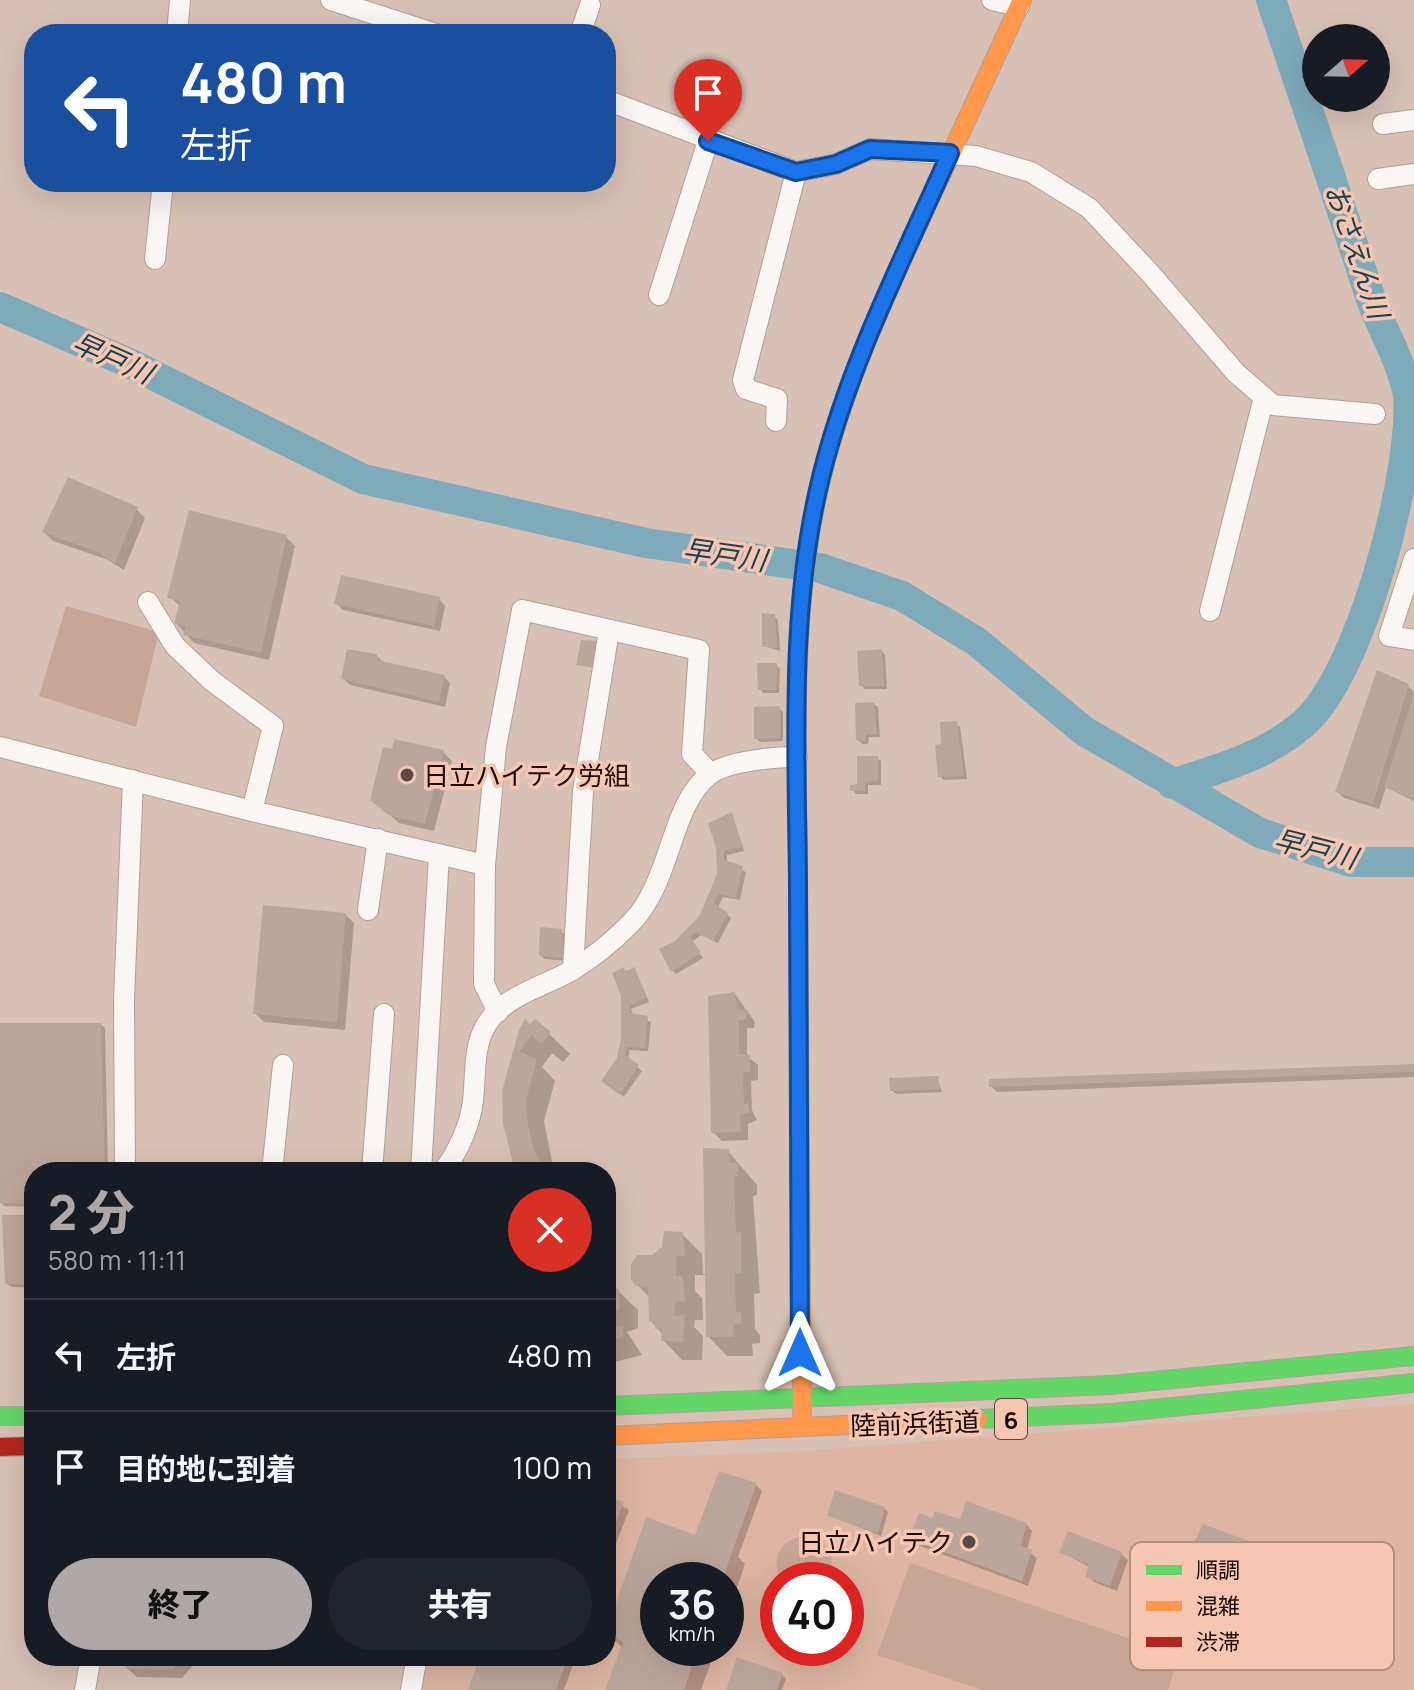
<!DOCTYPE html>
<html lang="ja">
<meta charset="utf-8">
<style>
:root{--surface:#171b24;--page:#20242c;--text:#f1f3f6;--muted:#9ea1a6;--line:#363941;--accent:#aea7a5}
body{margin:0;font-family:Manrope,"Noto Sans JP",sans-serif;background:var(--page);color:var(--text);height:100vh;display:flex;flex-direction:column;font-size:30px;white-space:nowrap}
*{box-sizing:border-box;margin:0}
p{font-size:26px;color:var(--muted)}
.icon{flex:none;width:44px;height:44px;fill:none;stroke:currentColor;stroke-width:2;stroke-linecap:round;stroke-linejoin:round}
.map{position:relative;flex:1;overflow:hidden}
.side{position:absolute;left:24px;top:1162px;width:592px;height:504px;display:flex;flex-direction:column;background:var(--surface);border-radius:32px;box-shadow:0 8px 32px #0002}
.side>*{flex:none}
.hud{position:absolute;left:24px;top:24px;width:592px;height:168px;border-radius:32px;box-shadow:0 8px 32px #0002;background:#1a4fa0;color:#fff;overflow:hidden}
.needle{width:52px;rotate:70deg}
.buttons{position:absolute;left:1302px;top:24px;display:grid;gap:16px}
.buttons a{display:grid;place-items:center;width:88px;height:88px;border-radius:50%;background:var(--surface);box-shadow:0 8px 32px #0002;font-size:40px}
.speed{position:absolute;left:640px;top:1562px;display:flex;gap:16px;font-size:40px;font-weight:700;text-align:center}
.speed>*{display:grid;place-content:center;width:104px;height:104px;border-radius:50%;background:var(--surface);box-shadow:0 8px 32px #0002;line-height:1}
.speed small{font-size:20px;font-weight:400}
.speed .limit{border:12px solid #d22;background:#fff;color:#111}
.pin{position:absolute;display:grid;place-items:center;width:68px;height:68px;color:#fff;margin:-82px -34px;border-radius:50% 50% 50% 0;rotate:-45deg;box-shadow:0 0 8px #0007}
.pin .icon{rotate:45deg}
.me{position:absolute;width:88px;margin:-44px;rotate:0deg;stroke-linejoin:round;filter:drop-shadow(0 0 6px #0008)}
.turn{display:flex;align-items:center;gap:28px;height:168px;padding:0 24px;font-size:36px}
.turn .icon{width:104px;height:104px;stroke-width:2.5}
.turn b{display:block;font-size:56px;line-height:68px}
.round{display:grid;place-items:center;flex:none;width:84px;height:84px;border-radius:42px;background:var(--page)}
.overview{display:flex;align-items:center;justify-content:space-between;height:136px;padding:0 24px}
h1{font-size:48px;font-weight:800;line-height:60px;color:var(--accent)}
.action{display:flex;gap:16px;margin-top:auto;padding:16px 24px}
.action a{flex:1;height:92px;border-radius:48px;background:var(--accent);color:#111;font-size:32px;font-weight:800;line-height:92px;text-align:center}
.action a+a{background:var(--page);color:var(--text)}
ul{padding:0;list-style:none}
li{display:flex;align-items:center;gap:24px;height:112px;padding:0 24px;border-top:2px solid var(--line)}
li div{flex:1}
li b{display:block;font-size:30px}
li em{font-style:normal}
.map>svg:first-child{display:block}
</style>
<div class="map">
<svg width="1414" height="1690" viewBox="0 0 1414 1690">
<rect width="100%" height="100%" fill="#d8c0b4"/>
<path fill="#ddb5a2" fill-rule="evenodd" d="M1414 1404V1690H419L426 1656H606V1459L805 1451ZM658 1580H726V1648H658ZM778 1580H846V1648H778Z"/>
<path fill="#c8a696" d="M66 606 159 632 136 727 39 696Z
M802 1536C826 1538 839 1558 828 1580H781C770 1559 780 1541 802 1536Z
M910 1563 1169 1652 1175 1669 1168 1690H982L877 1655Z"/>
<path fill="#0003" d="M136 509 145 518 124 570 106 559 53 541 44 532Z
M286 537 295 546 269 660 194 643 176 623 181 607 170 597Z
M439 599 445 606 440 631 343 610 337 604Z
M774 616 778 620 780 651 764 646Z
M882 651 885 655 887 689H865L861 685Z
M377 656 384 663 444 677 450 683 445 707 350 685 343 678Z
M776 665 780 669 779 693H763L760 689Z
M1408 686 1414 692V801L1386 787 1379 809 1344 798 1338 792Z
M874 704 878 707 880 737H869L868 744H862L858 740Z
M780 709 783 712V741L760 742 756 738Z
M956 724 960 727 967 779 944 780 940 776 943 746Z
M443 752 452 761 434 831 399 823 378 804Z
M877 758 881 761V785H868V794H856L852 790 859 786Z
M732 814 744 851 727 855V863L746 872 740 900 723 897 718 907 731 918 718 943 701 935 692 942 703 958 676 974 672 970 676 942 701 916 719 874 718 848Z
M345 914 354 923 345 1030 264 1022 255 1013Z
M561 931 565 935 566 961 545 959 541 956Z
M635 970 649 1002 631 1009 633 1015 651 1022 648 1051 630 1050 628 1060 642 1071 624 1097 608 1085 619 1058 626 1020V973Z
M735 994 755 1022 754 1028H747V1056L758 1065V1080L751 1081 752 1110 757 1120 748 1124V1140L722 1141 713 1132Z
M536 1021 570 1054 563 1062 552 1053 542 1067 555 1081 544 1121 554 1172H522L516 1166 505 1124 521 1030Z
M0 1025H101L105 1028 108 1172H34V1207L5 1206 1 1202Z
M1414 1066V1077L997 1092 991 1086Z
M937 1078 942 1092 896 1094 892 1090Z
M728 1151 757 1185V1195L753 1196 760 1293 754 1294 755 1329 760 1335V1343L752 1344 753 1356H727L708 1336 707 1275H695V1291L702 1298 703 1320H695L694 1327 703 1336 702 1360H682L663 1340V1335L651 1321 650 1298 633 1280 653 1257 682 1234 702 1254 703 1274H707Z
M34 1217V1288L11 1287 7 1284Z
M606 1290 618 1291 638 1310V1328L627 1332 642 1355 606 1364Z
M756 1485 762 1491 738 1557 745 1564 726 1619V1580H658V1648H716L701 1690H607L623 1648 608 1634 647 1519 696 1537Z
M606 1497 629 1510 606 1570Z
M884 1508 888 1512 881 1536 829 1515Z
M933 1521 1026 1524 1032 1531 1027 1550 1037 1558 1028 1586 917 1545 911 1539Z
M1061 1552 1121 1554 1128 1560 1117 1591 1094 1582 1088 1576 1090 1567Z
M128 1656H201L182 1678 137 1677 128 1669Z
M482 1656H576L564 1690H470Z
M782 1675 786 1679 782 1690H728Z"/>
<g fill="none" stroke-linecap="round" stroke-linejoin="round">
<path stroke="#7eaaba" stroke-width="30" d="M0 307 129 363 363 479 646 543 820 568 902 596 977 642 1084 731 1260 833 1351 862H1414
M1172 784C1218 769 1265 757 1303 724 1361 675 1414 470 1408 396 1403 364 1382 330 1371 299 1338 199 1305 100 1271 0"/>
</g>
<path fill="#bca69b" d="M68 477 138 507 115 563 100 555 101 553 42 532Z
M189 510 287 535 261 653 183 635 186 627 174 623 180 601 167 598Z
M341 575 440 597 434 626 334 604Z
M762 613 775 614 777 648 762 647Z
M581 640 598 641 594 668 576 665Z
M347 649 377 654V660L445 675 439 702 341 679Z
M882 649 884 686H859L857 651Z
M757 663H777L776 690H758Z
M1377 670 1409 684 1373 804 1335 792Z
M1413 696H1414V799L1384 787Z
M874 702 877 734H866L865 741 856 740 855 703Z
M780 706V738L754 739V707Z
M957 721 964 776 938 777 935 745 941 744 940 722Z
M394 739 444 750 425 824 388 815 370 800 383 747 392 749Z
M857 756H878V781L865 782V791H850V785L857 784Z
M732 812 742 847 724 851V860L743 866 736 898 719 894 714 903 728 913 713 941 696 932 690 937 701 953 671 972 659 949 675 941 700 915 717 874 716 848 708 823Z
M263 905 346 913 337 1022 253 1014Z
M540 927 562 929 563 958 539 956Z
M624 967 625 971 635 967 646 998 629 1005 630 1013 648 1016 645 1048 627 1047 625 1055 639 1065 620 1095 601 1081 617 1058 621 1038V996L612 973Z
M735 992 737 1008 747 1012 746 1020H739V1054L750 1055V1072L743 1073 744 1104 748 1103 750 1112 740 1115 741 1132 711 1133 708 996Z
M525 1019 530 1024 535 1019 551 1032 542 1044 531 1035 519 1052 537 1059 526 1100 528 1124 534 1150 547 1172H537L534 1167 525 1170 521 1165 514 1167 503 1124 502 1091 519 1030Z
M0 1023H101L105 1172H34V1204L0 1203Z
M1414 1064V1072L989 1087V1079Z
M938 1076 940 1089 890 1091 889 1078Z
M703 1148 729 1149 730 1163H738V1176L734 1177 736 1233 741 1232V1274H735L736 1312 741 1313V1324L733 1325 734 1337H706Z
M2 1215H34V1285L5 1284Z
M664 1231 683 1232 685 1256H676V1276H683L685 1302 676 1301 674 1316 685 1315 683 1342 661 1341 662 1329H655V1320L649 1322 648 1287 636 1286 631 1280V1264L637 1255H652L662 1247Z
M606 1288 619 1289 620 1309 609 1313 617 1327 622 1326 624 1335 613 1341 606 1339Z
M719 1471 757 1483 722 1580H658V1648H698L684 1690H605L623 1642 606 1632 646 1517 695 1535Z
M835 1490 885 1507 878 1533 827 1516Z
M606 1495 624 1502 606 1547Z
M966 1501 1027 1523 1021 1546 1032 1550 1022 1581 909 1539 919 1513 932 1518 935 1511 960 1519Z
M1203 1524 1249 1541 1242 1561 1194 1543Z
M1068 1531 1122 1552 1110 1586 1085 1577 1089 1564 1059 1553Z
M126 1656H185L173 1670 126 1669Z
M480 1656H568L556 1690H468Z
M737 1657 783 1673 777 1690H726Z"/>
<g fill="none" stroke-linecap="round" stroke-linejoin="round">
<g stroke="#b29f97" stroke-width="22">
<path id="street" d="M331 0 436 34
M992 0 1019 6
M177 34 180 0
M580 34 590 5
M606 100 796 172 836 164 870 149 976 156 1031 172 1089 208 1149 272 1236 373 1273 405 1375 414
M1383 124 1414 120
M1378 179 1414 174
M155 259 163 182
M659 295 708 141
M776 421 777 399 746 389 743 380 796 172
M1414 559 1389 636 1414 640
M148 602 175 646 212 681 273 726 252 811
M1210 611 1264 397
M0 747 252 811 485 865
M368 910 378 839
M573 970 583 791 609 631
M498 1012 484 984 485 865 496 747 522 610 699 650 692 754 710 773
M125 1172 124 999 133 780
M272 1172 283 1065
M372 1172 384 1014
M421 1172 439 854
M442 1172C457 1155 471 1123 473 1100 476 1076 473 1051 484 1029 501 995 545 987 574 969 594 957 614 940 631 923 672 881 670 805 709 775 727 761 774 757 797 757
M85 1690 91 1656
M411 1690 417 1656"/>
</g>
<g stroke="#b29f97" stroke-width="20">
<path id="fast" d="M798 892C798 761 789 627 817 497 843 378 898 268 949 158
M606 1406 1111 1385 1414 1356
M0 1416H34
M978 1419 1112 1413 1414 1383"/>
</g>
<g stroke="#b29f97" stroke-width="20">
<path id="slow" d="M949 158 1022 0
M798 892 802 1413
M606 1436 978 1419"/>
</g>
<g stroke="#b29f97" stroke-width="20">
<path id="jam" d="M0 1447 34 1446"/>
</g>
<use href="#street" stroke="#f9f6f4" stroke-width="20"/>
<use href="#fast" stroke="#63d668" stroke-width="18"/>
<use href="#slow" stroke="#ff974d" stroke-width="18"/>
<use href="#jam" stroke="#b3261e" stroke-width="18"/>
</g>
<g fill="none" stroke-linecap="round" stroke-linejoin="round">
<g stroke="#114b97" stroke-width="20">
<path id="route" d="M708 141 796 172 836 164 870 149 950 153C904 257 850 362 822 473 788 607 797 748 798 885 800 1041 800 1197 800 1353"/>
</g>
<use href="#route" stroke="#1a73e8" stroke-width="14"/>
</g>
<g fill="#5c4a42" stroke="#f5c7b2" stroke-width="3">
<circle cx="407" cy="775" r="8"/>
<circle cx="969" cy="1542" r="8"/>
</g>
<g text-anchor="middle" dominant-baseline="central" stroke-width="7" stroke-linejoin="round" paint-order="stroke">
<rect fill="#f5c7b2" stroke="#5b4338" stroke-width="2" x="995" y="1399" width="32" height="40" rx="6"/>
<g font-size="24" font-weight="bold" fill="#190a04">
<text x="1011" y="1419">6</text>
</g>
<g font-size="26" fill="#190a04" stroke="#f5c7b2" text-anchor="start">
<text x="423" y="775">日立ハイテク労組</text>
<text x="953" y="1542" text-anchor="end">日立ハイテク</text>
</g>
<g font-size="26" fill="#190a04" stroke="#f5c7b2">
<text transform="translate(915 1423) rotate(-2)">陸前浜街道</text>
</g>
<g font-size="28" font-style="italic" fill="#1d404d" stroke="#f5c7b2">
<text transform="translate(1358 251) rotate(71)">おさえん川</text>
<text transform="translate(113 357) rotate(24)">早戸川</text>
<text transform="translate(725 554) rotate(8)">早戸川</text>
<text transform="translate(1316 848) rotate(14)">早戸川</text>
</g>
</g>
<rect x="1130" y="1542" width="264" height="128" rx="12" fill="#f5c7b2" stroke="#b38e7e" stroke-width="2"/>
<rect x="1146" y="1565" width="36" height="10" fill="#63d668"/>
<rect x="1146" y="1601" width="36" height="10" fill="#ff974d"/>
<rect x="1146" y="1637" width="36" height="10" fill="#b3261e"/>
<g font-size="22" fill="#190a04">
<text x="1196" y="1578">順調</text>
<text x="1196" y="1614">混雑</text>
<text x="1196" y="1650">渋滞</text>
</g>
</svg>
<div class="buttons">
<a><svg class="needle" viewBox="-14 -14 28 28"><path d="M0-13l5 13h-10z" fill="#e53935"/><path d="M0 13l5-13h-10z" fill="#9ea1a6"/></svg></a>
</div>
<div class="speed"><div>36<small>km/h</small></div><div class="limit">40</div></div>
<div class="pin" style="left:708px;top:141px;background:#d93025"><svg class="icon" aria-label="arrive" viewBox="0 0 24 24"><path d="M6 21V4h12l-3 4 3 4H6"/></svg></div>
<svg class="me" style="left:800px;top:1353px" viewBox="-20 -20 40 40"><path d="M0-17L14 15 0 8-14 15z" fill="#1a73e8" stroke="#fff" stroke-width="4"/></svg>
<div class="hud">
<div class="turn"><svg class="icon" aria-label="left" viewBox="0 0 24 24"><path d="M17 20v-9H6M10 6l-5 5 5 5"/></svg><div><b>480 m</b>左折</div></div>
</div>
<section class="side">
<div class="overview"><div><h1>2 分</h1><p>580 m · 11:11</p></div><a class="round" style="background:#d93025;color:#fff"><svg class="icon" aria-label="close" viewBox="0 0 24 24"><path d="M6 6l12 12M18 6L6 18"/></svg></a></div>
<ul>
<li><svg class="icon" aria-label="left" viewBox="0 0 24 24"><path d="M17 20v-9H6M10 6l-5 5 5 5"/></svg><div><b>左折</b></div><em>480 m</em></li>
<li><svg class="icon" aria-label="arrive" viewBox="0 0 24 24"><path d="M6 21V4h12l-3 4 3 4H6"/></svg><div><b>目的地に到着</b></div><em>100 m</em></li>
</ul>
<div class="action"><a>終了</a><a>共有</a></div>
</section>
</div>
